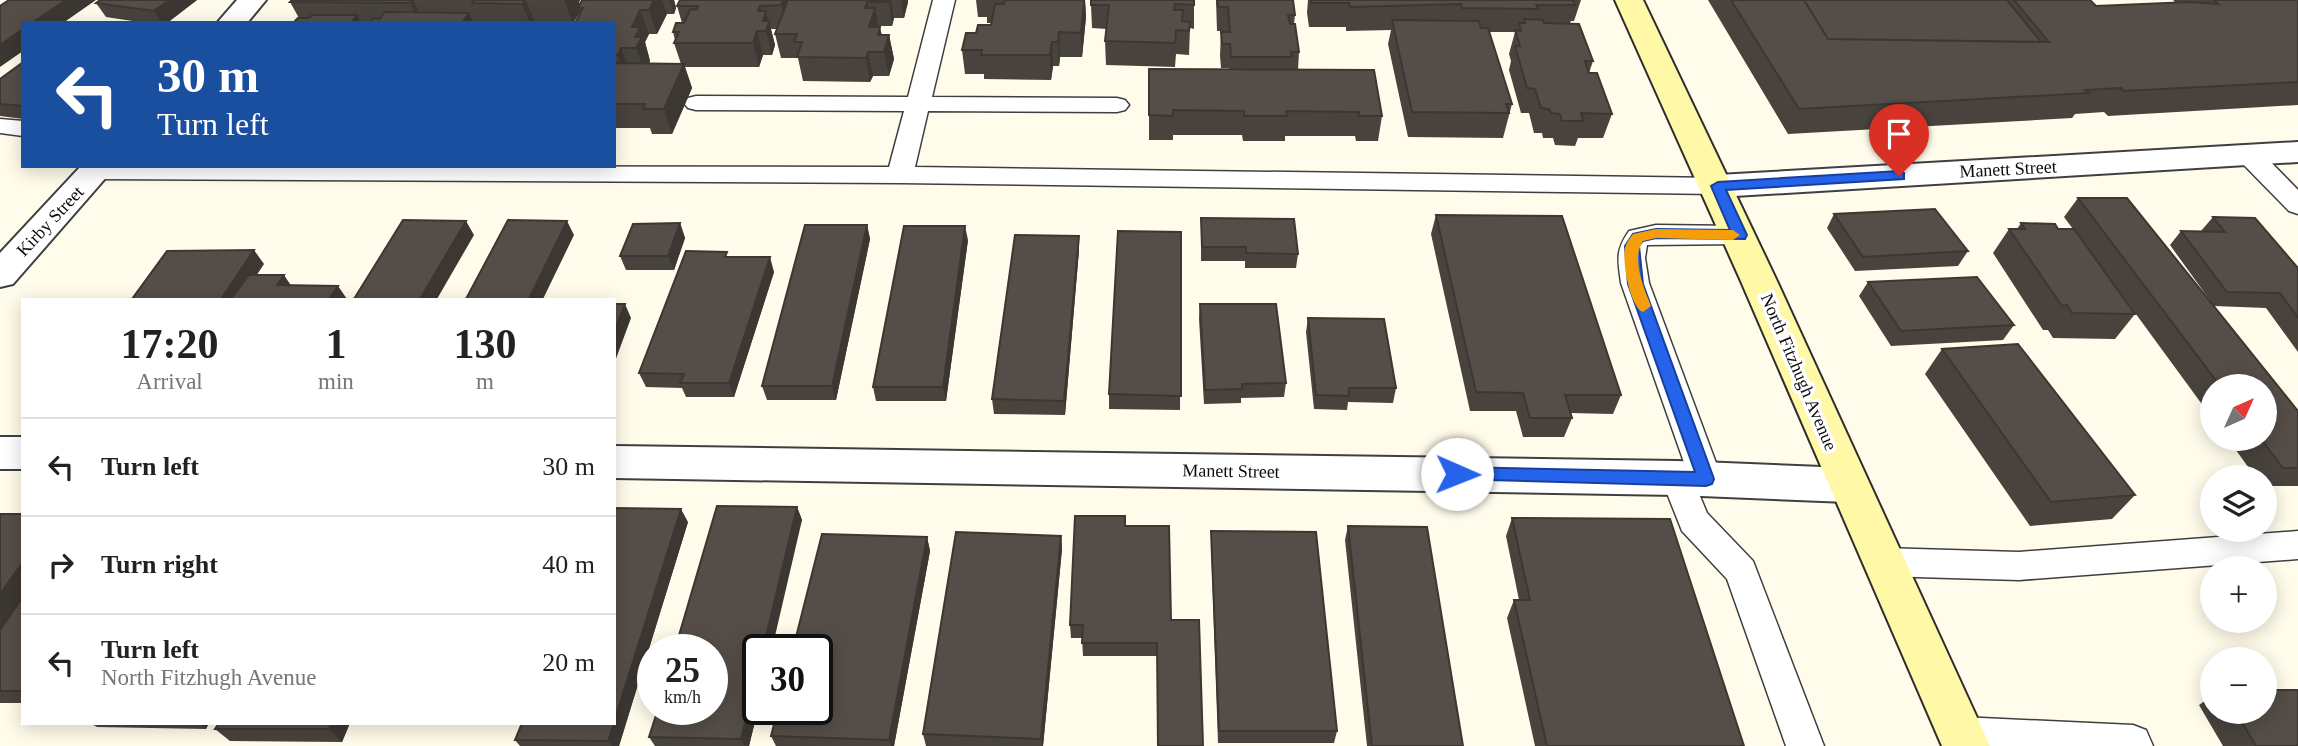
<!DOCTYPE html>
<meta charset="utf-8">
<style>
:root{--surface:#fff;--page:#f6f6f6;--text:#222;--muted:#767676;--line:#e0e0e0}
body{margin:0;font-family:"Times New Roman",serif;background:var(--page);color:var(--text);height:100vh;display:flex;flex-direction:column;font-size:26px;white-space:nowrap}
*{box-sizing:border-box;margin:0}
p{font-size:23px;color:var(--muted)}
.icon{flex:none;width:38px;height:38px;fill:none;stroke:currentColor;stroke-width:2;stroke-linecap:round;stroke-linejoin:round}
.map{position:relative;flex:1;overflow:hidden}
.side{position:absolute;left:21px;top:298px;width:595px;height:427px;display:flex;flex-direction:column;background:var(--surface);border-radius:0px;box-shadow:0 4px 18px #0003}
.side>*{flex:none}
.hud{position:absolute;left:21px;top:21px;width:595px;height:147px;border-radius:0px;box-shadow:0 4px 18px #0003;background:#1a4fa0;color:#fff;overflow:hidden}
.needle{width:46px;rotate:45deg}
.buttons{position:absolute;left:2200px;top:374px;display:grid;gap:14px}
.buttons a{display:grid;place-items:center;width:77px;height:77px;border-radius:50%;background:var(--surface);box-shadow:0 4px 18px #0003;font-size:35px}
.speed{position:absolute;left:637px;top:634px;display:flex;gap:14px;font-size:35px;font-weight:700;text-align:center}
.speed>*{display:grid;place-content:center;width:91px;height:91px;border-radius:50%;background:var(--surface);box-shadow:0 4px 18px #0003;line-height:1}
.speed small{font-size:18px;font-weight:400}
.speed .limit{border:4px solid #111;border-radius:10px;background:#fff;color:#111}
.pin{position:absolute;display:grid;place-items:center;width:60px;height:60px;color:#fff;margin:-72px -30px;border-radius:50% 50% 50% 0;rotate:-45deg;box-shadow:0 0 7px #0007}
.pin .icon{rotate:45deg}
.me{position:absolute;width:77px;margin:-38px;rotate:91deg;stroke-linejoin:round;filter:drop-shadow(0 0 5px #0008)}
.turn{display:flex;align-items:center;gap:24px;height:147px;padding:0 21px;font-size:32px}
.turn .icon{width:91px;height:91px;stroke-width:2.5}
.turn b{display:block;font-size:49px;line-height:60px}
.eta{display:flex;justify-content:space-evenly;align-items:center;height:119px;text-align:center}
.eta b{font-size:42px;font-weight:700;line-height:49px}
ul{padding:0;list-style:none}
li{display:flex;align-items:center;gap:21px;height:98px;padding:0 21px;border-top:2px solid var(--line)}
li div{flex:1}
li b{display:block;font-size:26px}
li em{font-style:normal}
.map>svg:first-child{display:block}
</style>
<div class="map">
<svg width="2298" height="746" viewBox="0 0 2298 746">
<rect width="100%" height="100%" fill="#fffceb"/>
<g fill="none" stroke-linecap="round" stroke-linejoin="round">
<g stroke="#3f3f3f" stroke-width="3">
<path id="lane" d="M933 0H955L932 97 1117 98 1125 100 1129 105 1125 110 1117 112 928 111 915 167 1718 178 1727 180 1731 186 1727 192 1718 194 900 183 96 179 87 177 83 171 86 166 889 167 904 111 696 110 688 108 684 103 688 98 696 96 908 97Z
M0 119 23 121V136L0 133Z
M2249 147 2258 149 2298 190V214L2289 211 2240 161 2236 155 2240 149Z
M1656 225 1740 226 1749 229 1753 235 1749 241 1740 244 1647 245 1645 258 1649 283 1722 479 1717 488 1706 492 1697 489 1707 513 1753 561 1824 746H1786L1727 579 1682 531 1661 478 1666 469 1677 465 1686 468 1621 283C1618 260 1615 251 1629 231Z
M2298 531V559L2019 580 1882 576 1870 572 1865 562 1870 552 1882 548 2019 552Z
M1961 717 2133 725 2146 730 2153 746H1947L1942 735 1948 723Z"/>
</g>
<g stroke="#3f3f3f" stroke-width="4">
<path id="street" d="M237 0H266L247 23H217Z
M2298 142V162L1718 197 1706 194 1701 186 1706 178 1718 175Z
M81 166H116L13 284 0 287V253Z
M0 437H23V469H0Z
M614 446 1677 461 1847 468 1862 473 1868 485 1862 497 1847 502 1677 495 614 478Z"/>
</g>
<g stroke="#2e2e2e" stroke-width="4">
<path id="secondary" d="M1615 0H1643L1776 279 1990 746H1942L1740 279Z"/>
</g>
<use href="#lane" fill="#fff" fill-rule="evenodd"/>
<use href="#street" fill="#fff" fill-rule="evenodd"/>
<use href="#secondary" fill="#fff8a6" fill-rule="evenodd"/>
</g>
<path fill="#49433e" d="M197 0 167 23H146L106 17 96 3Z
M292 0H580L579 2 580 5 582 0H674L676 8 674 14H667L657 34H649L645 42 650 61 649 64H681L674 43 675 40 673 32 682 23 677 6 680 0H908V3L904 18H894L892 26H878L882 35H889L894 59 889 76H873L870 82 803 81 798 58H781L775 34 776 29H771L775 45 772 55H763L759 67H685L692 88 672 134H652L650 128H614V23L580 13V12L573 23H293L299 18 290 2Z
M976 0H1085L1086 17 1082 57H1060L1059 66H1053L1051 80 984 79V74H965L962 50 976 33 991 25V23H987V17H978Z
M1194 0V29L1190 28 1189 55 1176 54 1175 67 1106 65 1105 41 1107 29 1092 28 1091 5Z
M1216 0H1293L1295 15 1294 24 1299 52 1298 70 1382 116 1378 141H1356L1355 136H1285V141H1243L1242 135H1173V140H1149V69H1229V68H1221L1220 56 1221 32H1227L1226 31H1217Z
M1308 0H1581L1574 21H1571L1570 23 1593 61 1589 73 1612 114 1603 138H1578L1575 146 1555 145 1553 138H1543L1542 133H1534L1529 113H1521L1509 70 1511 61 1509 54 1515 32H1489L1512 104 1503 138 1408 137 1388 44 1391 30 1346 31V27H1309L1307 13Z
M1708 0H2090L2096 6 2176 3 2173 0H2298V105L2108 116 2104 112 2075 114 2072 118 1788 134Z
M23 63V119L0 116V79Z
M2078 198 2298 411V486H2264V478H2256L2228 439H2264V387H2212V418L2111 280 2135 314 2115 339 2053 338 2048 330H2043L1993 253 2009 229H2017L2021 223 2058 229H2073L2064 217Z
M1834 214 1968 251 1958 266 1855 271 1827 228Z
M1436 215 1621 395 1613 414 1570 413 1572 418 1564 437H1523L1516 411H1470L1431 234Z
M2213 217 2298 268V352L2266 308 2214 306 2170 245 2181 231H2201Z
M1201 218 1298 254 1296 268H1245V261H1201Z
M680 223 685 238 674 270H626L620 256Z
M867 225 870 239 836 400H767L762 386Z
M1181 232 1180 410 1109 409V394Z
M1079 236V250L1065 415 994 414 992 399Z
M968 240 946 401H876L873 387Z
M729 257 774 272 734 397H686L682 388 646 387 639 373Z
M1868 282 2014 325 2003 340 1891 346 1859 296Z
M1200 304 1286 383 1284 397 1241 398V403L1204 404 1199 319Z
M1308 318 1396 388 1393 403 1348 402 1347 410 1314 409 1306 332Z
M1942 349 2135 495 2112 519 2030 526 1925 374Z
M797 507 802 520 758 649V709L749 746H655L649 737Z
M0 514H23V703H0Z
M1512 518 1744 746H1535L1507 618 1514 600H1519L1506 536Z
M688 522 619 746H520L515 740Z
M1125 526H1169L1157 656H1083L1082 638H1071L1070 625Z
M1348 526 1463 746H1367L1345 540Z
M1211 531 1337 731 1334 743H1218L1211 545Z
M1061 536 1062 549 1043 746H926L923 734Z
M927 537 930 551 894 746H776L771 736Z
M2212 696V712H2264L2298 746H2223L2199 705Z
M90 723H209L206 729 97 727Z
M350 723 342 742 230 741 215 729Z"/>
<path fill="#3c3732" d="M66 0H96L63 23H32Z
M169 0H197L167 23H162L154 11Z
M413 0 425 23H420L410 3Z
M525 0H526L535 23H530L522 4Z
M564 0H580L579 2 581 8H578L580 12 573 23Z
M654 0H662L667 14 657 34 649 10Z
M669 0H674L676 8 674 14Z
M783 0H797L787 29 781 5Z
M889 0H891L894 18 892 26Z
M901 0H908L904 18Z
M1084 0H1085L1086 17 1082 57 1081 33Z
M867 2 871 22 875 8 879 31 880 27 885 51 889 35 894 59 889 76 884 52 874 51 865 8Z
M760 6 764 18 766 11 775 45 772 55 766 31 758 11Z
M640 10 649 34 645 42 650 61 645 72 636 48 632 27Z
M469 13 473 23H462Z
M357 15 361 23H351Z
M23 29V51L0 67V45Z
M757 31 763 55 759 67 753 43Z
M1059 32 1060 57 1059 66 1058 42Z
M1052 42 1053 66 1051 80 1050 55Z
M621 48 630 72 627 80 618 55Z
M868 52 873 76 870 82 866 58Z
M684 64 692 88 672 134 664 109Z
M466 221 474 235 437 299H420Z
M567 221 574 235 543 299H529Z
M680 223 685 238 674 270 668 256Z
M867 225 870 239 836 400 832 386Z
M965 226 968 240 946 401 943 387Z
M1079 236V250L1065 415 1064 401Z
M254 250 264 264 241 299H221Z
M770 257 774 272 734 397 729 383Z
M284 275 294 290 277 285Z
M338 286 347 299H329Z
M625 304 631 318 614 364V332Z
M797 507 802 520 772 649H763Z
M681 509 688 522 619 746H612L608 741Z
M1061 536 1062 549 1043 746H1042L1041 739Z
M927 537 930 551 894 746H891L889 740Z
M23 562V599L0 631V594Z
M758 671V709L749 746H745L741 739Z
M199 723H209L206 729Z
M332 723H350L342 742 329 729Z"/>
<path fill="#554e48" stroke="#3c3732" stroke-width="2" d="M9 0H66L32 23H23V29L0 45V6Z
M100 0H169L154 11 96 3Z
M292 0H413L410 3 290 2Z
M474 0H525L522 4 472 3Z
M582 0H654L649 10H640L632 27H640L635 37H642L636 48H621L618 55H614V23H575L583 8H578Z
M680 0H783L781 5 760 6 758 11H766L763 21H769L766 31H757L753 43H674L679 32H673L676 23H684L690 10 697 9 698 6H677Z
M788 0H889L888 2H867L865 8H875L869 27H880L878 35H889L884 52H868L866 58 797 57 802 42H794L797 34H775Z
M1005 0H1084L1081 33 1059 32 1058 42H1052L1050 55H981L982 50H962L966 33H976L978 25H991L995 4H1004Z
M1091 0H1194V5L1175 4 1174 10H1183L1182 21 1190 22 1189 31 1176 30 1175 43 1105 41 1109 5H1091Z
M1217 0H1293L1295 15H1288L1290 24H1295L1299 52H1291L1292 57H1231L1230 44H1222L1221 32H1230L1228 7H1218Z
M1311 0H1573L1575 5H1536L1538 9 1462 8 1461 4 1350 7 1349 3H1312Z
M1731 0H1804L1828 39 2049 42 2014 0H2090L2096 6 2190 2 2218 4 2214 0H2298V82L2124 91 2121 88 2085 90 2089 93 1799 109Z
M1804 0H2007L2041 42 1828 39Z
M385 12 469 13 462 23H370L374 18 380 19Z
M312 15H357L351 23H293L298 18H309Z
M1524 19 1543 20 1544 23 1579 24 1593 61H1585L1589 73H1597L1612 114 1581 113 1583 121H1562L1560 114 1551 113 1549 109 1541 108 1535 89 1527 88 1515 46H1520L1515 30 1521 31 1519 23H1525Z
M1392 20 1479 21 1481 28H1488L1512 104H1506L1509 113 1412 112Z
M22 63 23 106 0 104V79Z
M614 63 684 64 664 109H643L645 104H614Z
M1149 69 1374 70 1382 116H1359V112L1286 111 1287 116H1244V111L1173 110V116L1149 115Z
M2078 198H2127L2298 411V468H2283L2261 439H2264V387H2221Z
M1935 209 1968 251 1863 257 1834 214Z
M1436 215 1562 216 1621 395H1565L1572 418H1530L1523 393 1476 392Z
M2213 217 2255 218 2298 268V318L2280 293 2227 292 2181 231 2225 232Z
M1201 218 1294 219 1298 254 1246 253V247H1202Z
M403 220 466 221 420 299H354Z
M508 220 567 221 529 299H466Z
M680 223 668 256H620L633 224Z
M2021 223 2055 224 2058 229H2074L2135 314 2072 313 2067 305 2062 306 2009 229H2025Z
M805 225H867L832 386H762Z
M904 226H965L943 387H873Z
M1118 231 1181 232V396L1109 394Z
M1015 235 1079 236 1064 401 992 399Z
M254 250 221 299H132L167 251Z
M686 251 727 252 725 257H770L729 383H680L684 374 639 373Z
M249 275H284L277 285 338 286 329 299H231Z
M1977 277 2014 325 1901 331 1868 282Z
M614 304H625L614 332Z
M1200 304H1276L1286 383 1242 384V389L1205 390Z
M1308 318 1384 319 1396 388H1349V396L1316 395Z
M2018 344 2135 495 2051 502 1942 349Z
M717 506 797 507 763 649H758V671L741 739 649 737 658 709H712V649H675Z
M614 508 681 509 614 722Z
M0 514H23V562L0 594Z
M1075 516H1125V526H1169L1171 620H1199L1203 746H1158L1157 643H1082L1083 625H1070Z
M1512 518 1670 519 1744 746H1547L1514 600H1530Z
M1348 526 1427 527 1463 746H1372Z
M1211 531 1316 532 1337 731H1219Z
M956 532 1061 536 1041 739 923 734Z
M822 534 927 537 889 740 771 736 778 709H817V649H793Z
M23 597V691H0V630Z
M2264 690H2298V746H2256L2236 712H2264Z
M219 723H332L329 729H215Z
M522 723H614L608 741 515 740Z"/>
<path fill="#2563eb" stroke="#184099" stroke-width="2" d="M1899 171 1904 173V179L1726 190 1747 235 1745 239 1656 238 1643 241 1639 246 1643 284 1714 479 1712 484 1706 486 1451 479 1448 474 1451 469 1457 467 1695 472 1628 284 1625 246 1633 234 1656 229 1730 230 1711 186 1718 182Z"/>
<path fill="#f59e0b" d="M1656 229 1733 230 1740 235 1733 240 1656 238 1643 241C1631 259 1644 288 1651 306L1643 312C1630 307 1622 262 1625 248 1626 243 1630 238 1633 234Z"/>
<g text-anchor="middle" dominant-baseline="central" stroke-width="7" stroke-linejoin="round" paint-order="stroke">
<g font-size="18" fill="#0c0c0c" stroke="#fff">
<text transform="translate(2008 169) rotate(-3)">Manett Street</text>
<text transform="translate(50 221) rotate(-47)">Kirby Street</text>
<text transform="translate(1799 372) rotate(67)">North Fitzhugh Avenue</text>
<text transform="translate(1231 471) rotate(1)">Manett Street</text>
</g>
</g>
</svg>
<div class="buttons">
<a><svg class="needle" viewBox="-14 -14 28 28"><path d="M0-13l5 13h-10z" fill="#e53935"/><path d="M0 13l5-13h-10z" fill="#767676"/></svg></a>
<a><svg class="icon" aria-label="layers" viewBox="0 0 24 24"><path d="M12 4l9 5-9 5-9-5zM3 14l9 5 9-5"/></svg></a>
<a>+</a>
<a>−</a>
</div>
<div class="speed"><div>25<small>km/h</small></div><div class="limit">30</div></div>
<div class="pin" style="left:1899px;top:176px;background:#d93025"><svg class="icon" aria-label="arrive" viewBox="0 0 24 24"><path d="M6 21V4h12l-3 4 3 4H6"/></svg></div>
<svg class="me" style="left:1457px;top:474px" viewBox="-20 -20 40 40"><circle r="19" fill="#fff"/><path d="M0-13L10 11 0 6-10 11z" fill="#2563eb"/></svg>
<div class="hud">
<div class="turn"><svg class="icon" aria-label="left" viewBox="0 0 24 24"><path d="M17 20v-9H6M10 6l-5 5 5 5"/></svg><div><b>30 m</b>Turn left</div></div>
</div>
<section class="side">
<div class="eta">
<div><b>17:20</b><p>Arrival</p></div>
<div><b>1</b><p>min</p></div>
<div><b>130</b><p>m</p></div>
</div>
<ul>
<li><svg class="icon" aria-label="left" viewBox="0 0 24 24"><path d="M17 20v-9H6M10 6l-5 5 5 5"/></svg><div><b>Turn left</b></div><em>30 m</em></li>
<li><svg class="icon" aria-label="right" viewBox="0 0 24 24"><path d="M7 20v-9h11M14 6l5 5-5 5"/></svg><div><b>Turn right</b></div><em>40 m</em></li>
<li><svg class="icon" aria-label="left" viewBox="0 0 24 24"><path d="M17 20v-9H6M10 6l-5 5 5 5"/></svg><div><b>Turn left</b><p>North Fitzhugh Avenue</p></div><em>20 m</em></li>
</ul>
</section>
</div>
